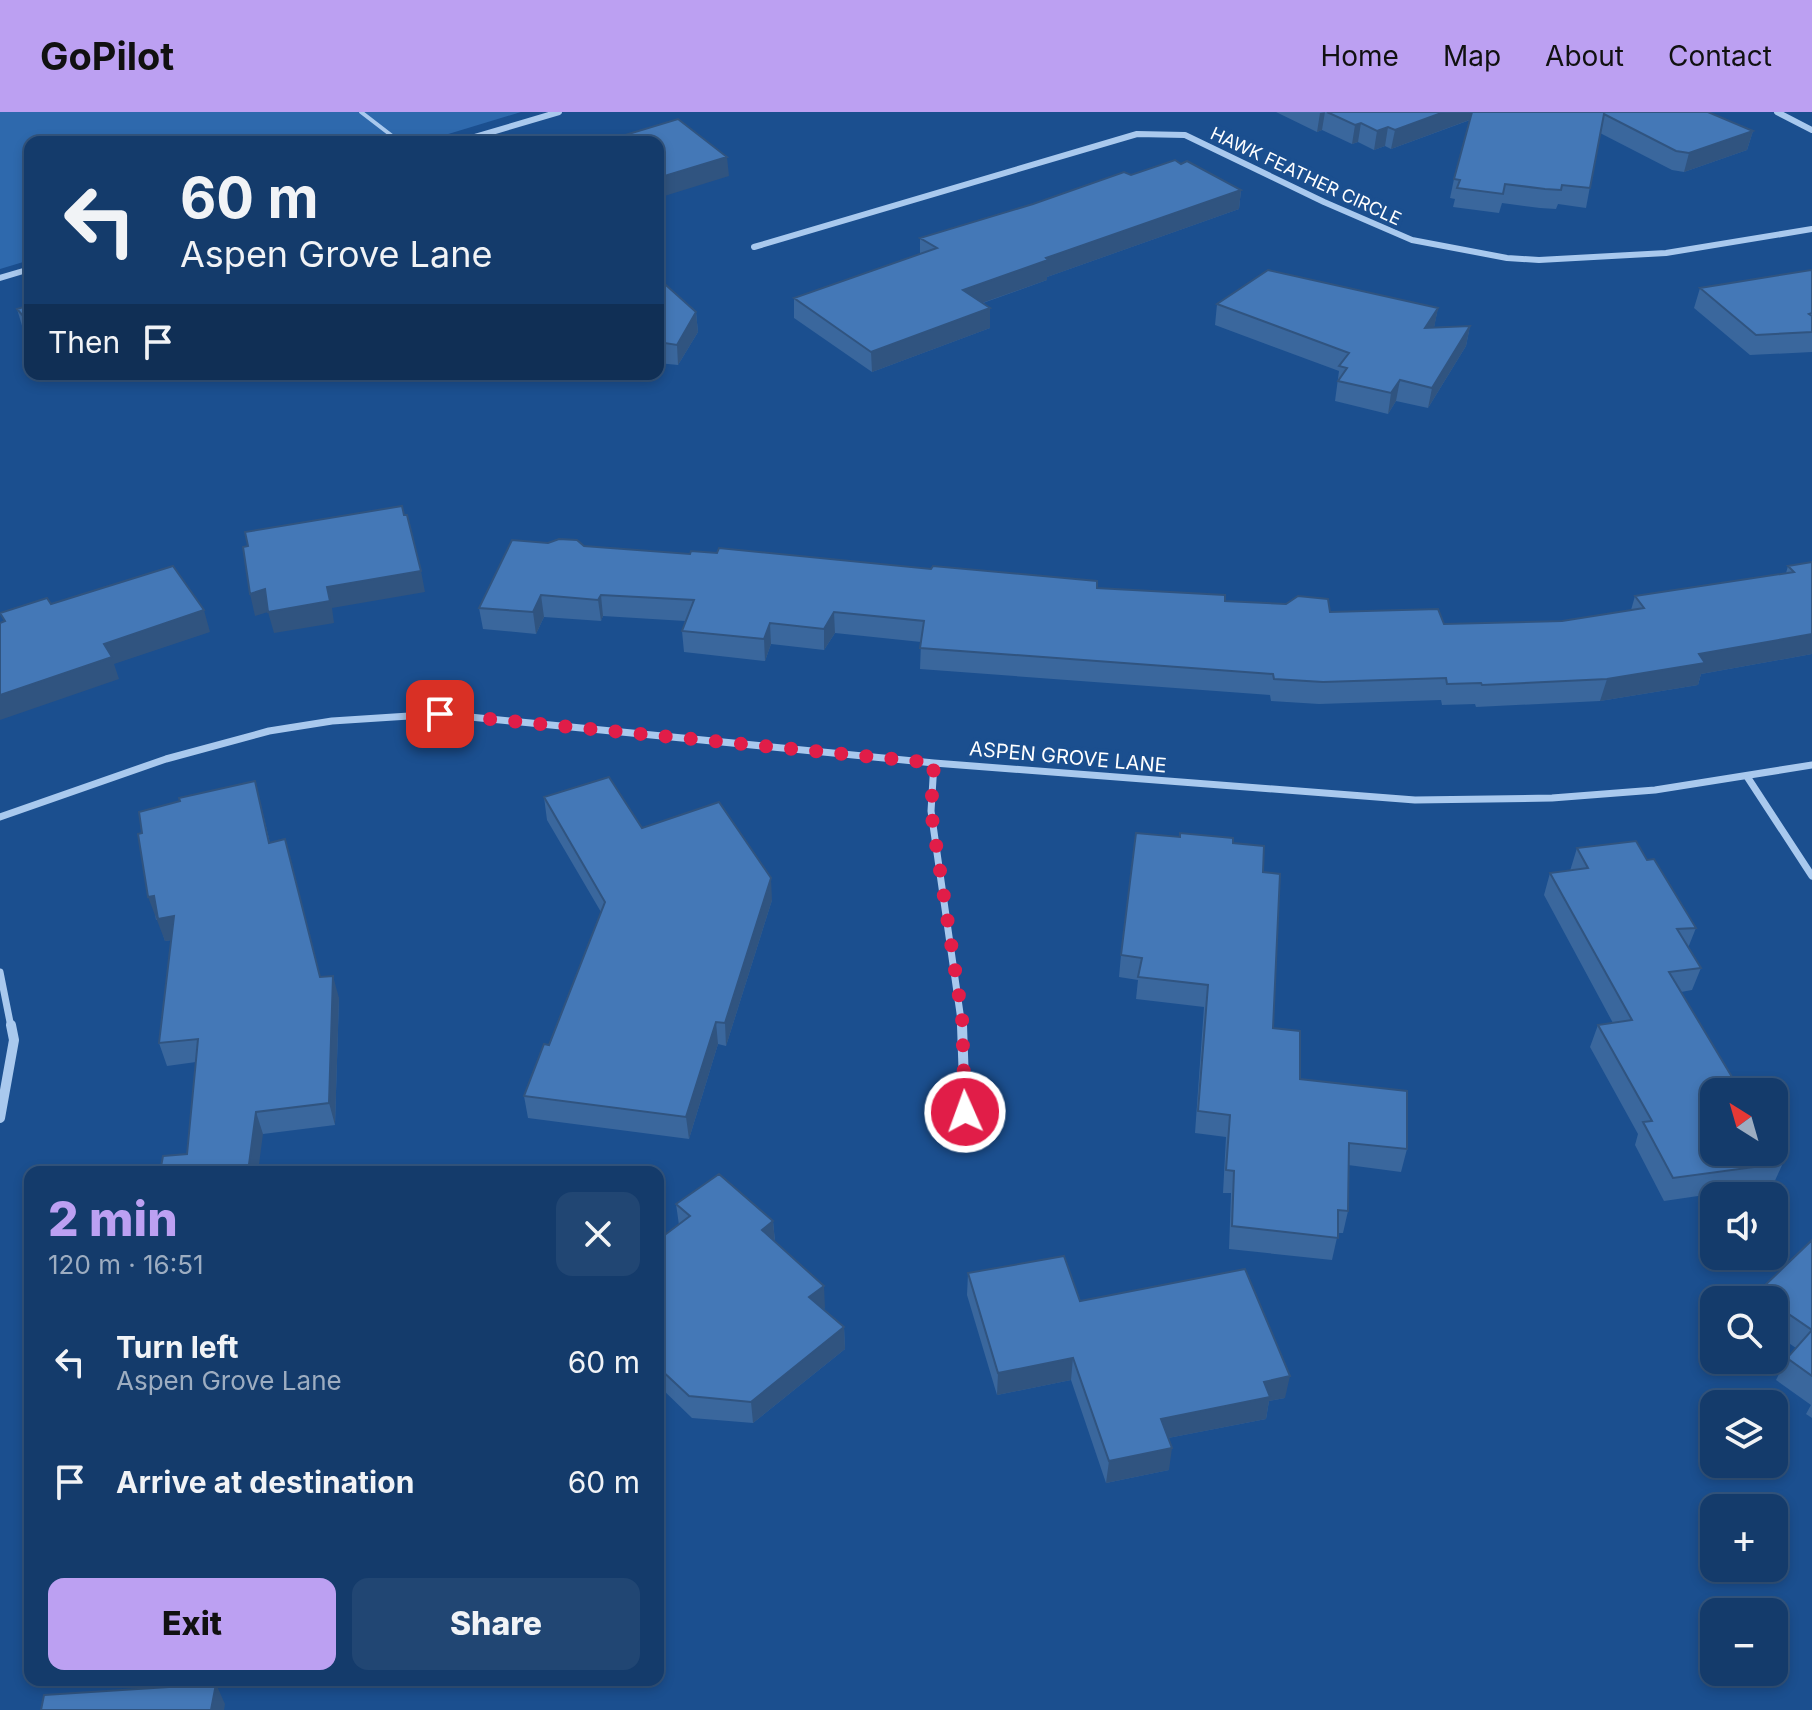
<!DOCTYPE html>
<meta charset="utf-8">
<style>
:root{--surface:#143b6b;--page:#214673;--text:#f1f3f6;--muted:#9dadc1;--line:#33557e;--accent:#bca0f2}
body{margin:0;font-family:Inter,sans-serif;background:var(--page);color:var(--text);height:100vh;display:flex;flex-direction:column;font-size:30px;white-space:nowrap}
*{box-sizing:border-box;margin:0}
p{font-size:26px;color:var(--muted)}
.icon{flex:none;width:44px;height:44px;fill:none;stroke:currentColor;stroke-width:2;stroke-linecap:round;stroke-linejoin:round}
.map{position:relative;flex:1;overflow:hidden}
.details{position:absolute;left:24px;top:1054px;width:640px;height:520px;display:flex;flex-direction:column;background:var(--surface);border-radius:16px;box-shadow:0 4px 12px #0003,0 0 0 2px var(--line)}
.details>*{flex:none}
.banner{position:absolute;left:24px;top:24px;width:640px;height:244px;border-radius:16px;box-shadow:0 4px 12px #0003,0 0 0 2px var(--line);background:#143b6b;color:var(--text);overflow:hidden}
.needle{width:52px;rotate:323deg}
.buttons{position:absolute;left:1700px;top:966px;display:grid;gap:16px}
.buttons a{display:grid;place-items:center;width:88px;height:88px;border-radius:16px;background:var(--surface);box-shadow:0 4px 12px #0003,0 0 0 2px var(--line);font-size:40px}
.pin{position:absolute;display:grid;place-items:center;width:68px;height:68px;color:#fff;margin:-34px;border-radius:16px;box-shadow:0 4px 12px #0006}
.me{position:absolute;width:88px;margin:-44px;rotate:358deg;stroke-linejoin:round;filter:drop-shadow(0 0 6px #0008)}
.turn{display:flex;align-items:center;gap:28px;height:168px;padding:0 24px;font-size:36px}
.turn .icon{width:104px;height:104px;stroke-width:2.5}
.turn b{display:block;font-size:56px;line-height:68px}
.then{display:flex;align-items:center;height:76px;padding:0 24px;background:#0003;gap:16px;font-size:30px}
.round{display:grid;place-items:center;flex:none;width:84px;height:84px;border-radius:16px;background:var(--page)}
.headline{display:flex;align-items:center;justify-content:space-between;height:136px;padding:0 24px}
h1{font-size:48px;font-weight:800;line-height:60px;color:var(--accent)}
.cta{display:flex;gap:16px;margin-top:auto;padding:16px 24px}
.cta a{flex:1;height:92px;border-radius:16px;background:var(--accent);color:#111;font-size:32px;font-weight:800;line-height:92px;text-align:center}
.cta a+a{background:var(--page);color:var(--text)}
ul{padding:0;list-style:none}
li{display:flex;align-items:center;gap:24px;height:120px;padding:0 24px}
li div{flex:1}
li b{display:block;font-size:30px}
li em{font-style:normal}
header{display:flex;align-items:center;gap:48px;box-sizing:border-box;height:112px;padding:0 40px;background:var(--accent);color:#111}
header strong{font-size:38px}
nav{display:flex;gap:44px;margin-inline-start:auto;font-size:28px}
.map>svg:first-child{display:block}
</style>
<header>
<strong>GoPilot</strong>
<nav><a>Home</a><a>Map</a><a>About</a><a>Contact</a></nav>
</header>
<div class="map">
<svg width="1812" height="1598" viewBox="0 0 1812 1598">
<rect width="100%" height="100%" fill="#1b4f8f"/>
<path fill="#2e69ad" d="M0 0H521L422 30H30V148L0 157Z"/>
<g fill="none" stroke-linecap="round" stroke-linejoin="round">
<path stroke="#a9c9ee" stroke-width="4" d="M361 0 400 30"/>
<path stroke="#a9c9ee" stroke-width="6" d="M1777 0 1812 18
M458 30 559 0
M754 135 1137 22 1185 23 1324 90 1412 128 1507 146 1539 148 1666 141 1812 117
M0 166 30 157"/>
<path stroke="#a9c9ee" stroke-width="7" d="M934 651 931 699 962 915
M1748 666 1812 764
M0 705 166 647 269 619 332 609 440 602 934 651 1415 688 1552 686 1655 678 1812 653
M0 860 11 915"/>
<path stroke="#a9c9ee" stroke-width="10" d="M962 913 965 1000
M0 1006 14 928 11 913"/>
</g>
<path fill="#3a679d" d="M1276 0H1708L1753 19 1747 38 1684 60 1672 58 1600 21 1586 96 1558 92 1556 97 1540 96 1502 91 1499 101 1453 95 1455 87 1450 86 1454 67 1470 8 1391 37 1385 34 1374 38 1358 30 1352 32 1322 18 1317 20Z
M1241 78 1239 97 1047 165V168L983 191 990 216 872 260 794 206V186L920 142V126Z
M1812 159V240L1750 243 1694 196 1700 176Z
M658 166 696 200 698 220 678 253 658 251Z
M1217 192 1438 196 1434 215 1470 214 1466 234 1428 296 1396 289 1388 302 1335 289 1339 259 1215 213Z
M30 193V225L23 217 17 197Z
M584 434 1097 476 1444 512 1562 509 1631 498 1635 484 1786 461 1788 454 1812 450V542L1701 562 1698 573 1600 589 1476 595 1475 592 1442 593 1441 588 1319 592 1271 589 1270 583 920 557 921 530 835 521 824 538 771 532 765 549 684 540 682 519 685 509 603 504 601 509 544 505 536 522 483 517 479 496Z
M255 669 270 731 320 865 339 886 335 1013 263 1022 187 1042 196 950 167 954 159 931 171 828 165 829 158 807 156 808 142 721 180 689Z
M544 685 642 716 772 788 726 934 718 932 689 1027 528 1006 524 984 549 933 601 800 547 708Z
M1233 731 1263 760 1273 916 1300 967 1407 1037 1401 1060 1348 1053V1099L1343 1121H1338L1332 1148 1229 1137 1231 1081H1223L1226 1025 1195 1021 1204 895 1136 887 1138 868 1119 865 1121 843Z
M1577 736 1647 748 1696 816 1688 836 1701 856 1692 878 1681 880 1783 1051 1773 1073 1664 1089 1635 1033 1638 1022 1590 935 1598 913 1613 911 1544 783 1550 761 1570 759Z
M676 1092 773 1109 775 1129 825 1196 823 1197 844 1215 845 1237 753 1311 692 1306 658 1273V1128L679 1113Z
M1812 1128V1306L1806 1302 1811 1293 1776 1268 1787 1246 1796 1236 1774 1221V1188H1754L1758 1180Z
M968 1161 1080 1189 1285 1286 1269 1289 1266 1307 1168 1326 1169 1358 1106 1371 1071 1268 997 1283 967 1183Z"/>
<path fill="#305480" d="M1325 0 1322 18 1317 20 1320 1Z
M1444 0H1473L1472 7 1391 37 1395 18Z
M1361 11 1358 30 1352 32 1355 13Z
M1388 15 1385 34 1374 38 1377 19Z
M1753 19 1747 38 1684 60 1689 41Z
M727 45 729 64 658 86V66Z
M1241 78 1239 97 1047 165V168L962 198 963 178 1046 146Z
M990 196V216L872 260 871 240Z
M1438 196 1434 216H1425Z
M696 200 698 220 678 253 677 233Z
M1470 214 1466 234 1428 296 1432 276Z
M1400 268 1396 289 1388 302 1391 281Z
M421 459 425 480 332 496 334 511 274 521 268 500 255 504 250 482 265 477 327 475Z
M541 483 544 505 536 522 533 500Z
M601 483 603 504 601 509 598 488Z
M204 498 210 520 114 552 119 567 0 608V583L104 532Z
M834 500 835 521 824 538V517Z
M770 511 771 532 765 549 764 527Z
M1812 522V542L1701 562 1698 573 1600 589 1607 567 1699 542Z
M771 766 772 788 726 934 725 911Z
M154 784 174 804 181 827 165 829 148 785Z
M333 864 339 886 335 1013 329 991Z
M716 910 718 932 689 1027 686 1005Z
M256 1000 263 1022 258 1060H248Z
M773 1109 775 1131 762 1118Z
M824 1174 825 1196 811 1207 809 1185Z
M844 1215 845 1237 753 1311 751 1290Z
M1073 1246 1071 1268 997 1283 998 1261Z
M1290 1264 1285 1286 1269 1289 1266 1307 1158 1328 1161 1307 1264 1270Z
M1172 1336 1169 1358 1106 1371 1109 1349Z
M216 1572 225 1592 224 1598H211Z"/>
<path fill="#4478b7" stroke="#305480" stroke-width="2" d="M1327 0H1444L1395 18 1388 15 1377 19 1361 11 1355 13Z
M1472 0H1708L1753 19 1689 41 1676 39 1604 2 1590 76 1562 73 1561 78 1545 77 1505 72 1503 82 1457 76 1460 68 1454 67Z
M678 7 727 45 658 66V30H602Z
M1175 48 1181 52 1187 49 1241 78 1046 146 1048 148 963 178 990 196 871 240 794 186 937 136 920 126 1033 92 1124 60 1131 63Z
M1268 158 1438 196 1425 216 1470 214 1432 276 1400 268 1391 281 1338 269 1347 256 1339 254 1349 241 1217 192Z
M1811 158 1812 159V201L1809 202 1812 204V220L1756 223 1700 176Z
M658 166 696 200 677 233 658 230Z
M30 193V212L17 197Z
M402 394 404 403H407L421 459 327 475 330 489 268 500 265 477 250 482 243 435 248 434 245 420Z
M559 427 577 428 584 434 690 442 691 439 717 441 719 436 931 457 933 454 1097 469V476L1225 483V489L1286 492 1298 484 1328 487 1330 500 1438 497 1444 512 1562 509 1644 496 1635 484 1794 460 1788 454 1812 450V522L1699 542 1705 551 1607 567 1482 573 1481 571 1447 572 1446 566 1323 570 1274 567 1273 562 920 536 924 509 834 500 824 517 770 511 764 527 682 519 694 488 601 483 598 488 541 483 533 500 479 496 512 428 548 431Z
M173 454 204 498 104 532 112 545 0 583V511L5 509 0 501 47 486 51 492Z
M609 665 642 716 719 690 771 766 725 911 716 910 686 1005 524 984 544 932 549 933 605 790 544 685Z
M255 669 269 731 285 727 320 865 333 864 329 991 256 1000 248 1060H160L163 1044 187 1042 198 927 159 931 174 804 158 807 154 784 148 785 138 722 142 721 139 700 180 689 179 686Z
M1136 721 1180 725V721L1233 726V731L1264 734 1263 760 1280 762 1273 916 1300 919V967L1407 979V1037L1349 1031 1348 1099 1338 1098V1126L1232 1114 1234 1059 1226 1058 1230 1003 1198 999 1208 873 1138 865 1142 846 1121 843Z
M1636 729 1647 748 1654 747 1696 816 1677 817 1701 856 1669 860 1741 980H1714V1040H1774V1035L1783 1051 1673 1066 1643 1010 1652 1009 1598 913 1632 908 1550 761 1588 756 1577 736Z
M719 1062 773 1109 762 1118 824 1174 809 1185 844 1215 751 1290 689 1284 658 1255V1128L690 1104 676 1092Z
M1812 1128V1218L1774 1192V1188H1769L1758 1180Z
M1064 1144 1080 1189 1245 1157 1290 1264 1264 1270 1270 1285 1161 1307 1172 1336 1109 1349 1073 1246 998 1261 968 1161Z
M1812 1218V1264L1787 1246Z
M216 1572 211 1598H41L44 1583Z"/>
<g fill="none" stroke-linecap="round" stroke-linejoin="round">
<path stroke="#e11d48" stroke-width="14" stroke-dasharray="0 25.2" d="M440 602 934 651 931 699 962 904 965 1000"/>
</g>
<g text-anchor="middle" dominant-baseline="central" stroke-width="8" stroke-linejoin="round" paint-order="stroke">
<g font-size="18" fill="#fff" stroke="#1b4f8f">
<text transform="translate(1306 64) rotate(25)">HAWK FEATHER CIRCLE</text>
</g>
<g font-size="20" fill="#fff" stroke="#1b4f8f">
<text transform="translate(1068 645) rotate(5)">ASPEN GROVE LANE</text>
</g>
</g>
</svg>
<div class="buttons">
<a><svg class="needle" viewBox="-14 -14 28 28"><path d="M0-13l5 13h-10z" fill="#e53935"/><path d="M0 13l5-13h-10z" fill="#9dadc1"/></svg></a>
<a><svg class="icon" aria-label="sound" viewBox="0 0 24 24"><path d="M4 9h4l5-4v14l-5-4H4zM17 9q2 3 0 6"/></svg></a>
<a><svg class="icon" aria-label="search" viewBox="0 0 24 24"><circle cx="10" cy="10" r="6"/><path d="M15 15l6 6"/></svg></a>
<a><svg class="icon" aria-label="layers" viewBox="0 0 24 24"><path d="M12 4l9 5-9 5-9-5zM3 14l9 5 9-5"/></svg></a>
<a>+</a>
<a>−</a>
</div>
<div class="pin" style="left:440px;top:602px;background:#d93025"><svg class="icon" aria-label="arrive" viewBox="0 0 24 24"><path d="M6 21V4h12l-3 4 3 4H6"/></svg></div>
<svg class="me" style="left:965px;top:1000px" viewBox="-20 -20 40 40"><circle r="17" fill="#e11d48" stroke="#fff" stroke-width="3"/><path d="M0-11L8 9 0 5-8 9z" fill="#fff"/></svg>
<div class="banner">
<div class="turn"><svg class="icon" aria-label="left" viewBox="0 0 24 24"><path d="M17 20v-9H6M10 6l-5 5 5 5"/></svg><div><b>60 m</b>Aspen Grove Lane</div></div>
<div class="then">Then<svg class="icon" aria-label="arrive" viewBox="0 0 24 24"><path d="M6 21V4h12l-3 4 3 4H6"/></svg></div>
</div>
<section class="details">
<div class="headline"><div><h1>2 min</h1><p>120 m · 16:51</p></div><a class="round"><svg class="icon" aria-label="close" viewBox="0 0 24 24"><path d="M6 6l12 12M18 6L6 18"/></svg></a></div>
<ul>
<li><svg class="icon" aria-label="left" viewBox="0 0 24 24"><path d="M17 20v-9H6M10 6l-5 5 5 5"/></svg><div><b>Turn left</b><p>Aspen Grove Lane</p></div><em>60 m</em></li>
<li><svg class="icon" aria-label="arrive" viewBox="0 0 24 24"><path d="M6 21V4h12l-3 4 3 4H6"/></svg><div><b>Arrive at destination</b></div><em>60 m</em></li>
</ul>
<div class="cta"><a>Exit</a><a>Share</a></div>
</section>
</div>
